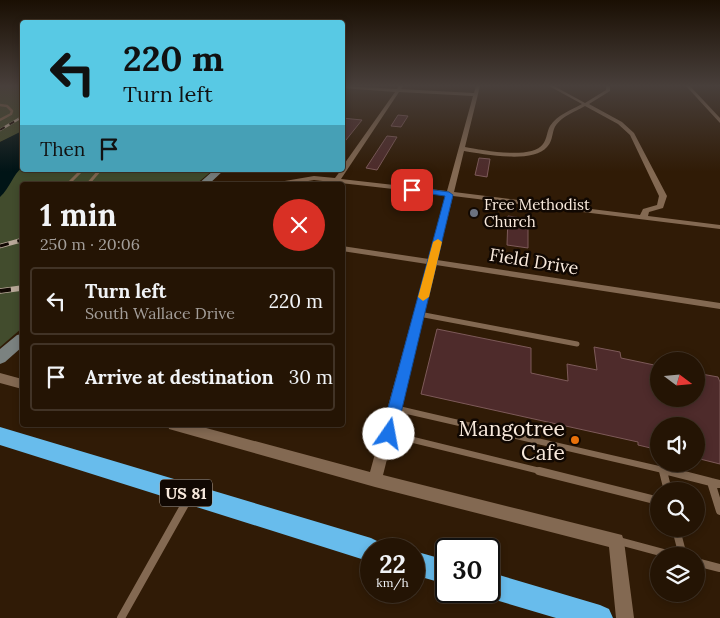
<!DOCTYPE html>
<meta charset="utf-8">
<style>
:root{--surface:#241404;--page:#2c1d0e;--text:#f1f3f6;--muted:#a39e9a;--line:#413326}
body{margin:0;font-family:Lora,serif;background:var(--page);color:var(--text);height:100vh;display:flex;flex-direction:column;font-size:19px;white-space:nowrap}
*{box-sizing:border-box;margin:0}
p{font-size:16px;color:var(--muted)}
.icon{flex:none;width:28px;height:28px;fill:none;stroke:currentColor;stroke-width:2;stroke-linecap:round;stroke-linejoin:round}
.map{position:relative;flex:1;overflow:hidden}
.drawer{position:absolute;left:20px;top:182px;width:325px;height:245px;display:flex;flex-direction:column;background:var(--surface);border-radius:5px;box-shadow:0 2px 8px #0003,0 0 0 1px var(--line)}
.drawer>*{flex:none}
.guide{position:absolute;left:20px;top:20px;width:325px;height:152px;border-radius:5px;box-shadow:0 2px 8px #0003,0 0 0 1px var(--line);background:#58c9e4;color:#111;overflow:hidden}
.needle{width:32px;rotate:106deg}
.controls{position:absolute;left:650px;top:352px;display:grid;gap:10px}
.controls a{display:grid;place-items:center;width:55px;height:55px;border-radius:50%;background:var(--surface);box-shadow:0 2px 8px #0003,0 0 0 1px var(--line);font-size:25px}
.speed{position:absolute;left:360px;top:538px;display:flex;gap:10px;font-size:25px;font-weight:700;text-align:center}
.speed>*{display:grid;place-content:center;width:65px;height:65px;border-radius:50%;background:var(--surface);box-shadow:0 2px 8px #0003,0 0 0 1px var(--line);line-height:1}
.speed small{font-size:12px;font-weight:400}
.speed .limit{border:2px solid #111;border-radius:8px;background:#fff;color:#111}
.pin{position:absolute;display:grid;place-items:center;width:42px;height:42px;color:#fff;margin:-21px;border-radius:10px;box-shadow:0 2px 8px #0006}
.me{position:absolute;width:55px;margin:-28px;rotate:12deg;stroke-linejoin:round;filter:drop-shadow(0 0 4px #0008)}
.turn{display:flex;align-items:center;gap:18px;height:105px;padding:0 20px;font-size:22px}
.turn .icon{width:65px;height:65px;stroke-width:2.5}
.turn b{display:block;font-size:35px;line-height:42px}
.then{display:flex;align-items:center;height:48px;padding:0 20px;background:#0003;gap:10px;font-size:19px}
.round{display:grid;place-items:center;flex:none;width:52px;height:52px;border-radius:26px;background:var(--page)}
.headline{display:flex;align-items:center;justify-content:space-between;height:85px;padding:0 20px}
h1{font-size:30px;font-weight:700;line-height:38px}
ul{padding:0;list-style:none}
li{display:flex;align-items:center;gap:15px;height:68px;margin:0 10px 8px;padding:0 10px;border:2px solid var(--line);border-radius:5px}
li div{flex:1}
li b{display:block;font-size:19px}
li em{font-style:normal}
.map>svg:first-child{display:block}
</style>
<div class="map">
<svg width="720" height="618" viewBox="0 0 720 618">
<rect width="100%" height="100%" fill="#301b06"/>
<path fill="#424c2d" d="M0 86H22V132L0 142Z
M22 168V170H213L195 185H22V328L0 347V196L18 170Z"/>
<path fill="#001416" d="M22 131V168C13 174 10 188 0 197V142Z"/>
<path fill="#4e2b2b" stroke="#7d5a59" d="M398 115 408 116 401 127 391 126Z
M342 118 362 120 342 145Z
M387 136 397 137 377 170 366 168Z
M479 158 490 159 487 177 475 175Z
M508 216 528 219V248L507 245Z
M437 329 531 348V373L568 381 567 364 597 370 594 347 620 352 621 358 659 366V399H696V373L718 377 720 382V464L696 458V426H659V450L638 445V442L421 394Z"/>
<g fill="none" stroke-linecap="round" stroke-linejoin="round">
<path stroke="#836952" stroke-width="2.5" d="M0 105 7 106 12 111 11 114 0 120"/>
<path stroke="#836952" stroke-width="3" d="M67 185 82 170
M87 185 100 170"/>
<path stroke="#836952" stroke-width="5" d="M419 314 577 344"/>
<path stroke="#836952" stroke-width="6" d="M394 408 663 470
M389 434 544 472
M664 472 663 470 673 472"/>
<path stroke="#836952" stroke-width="8" d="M539 471 659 501
M663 471 668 491
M668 471 711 482 720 511
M711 482 720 484
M676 529 683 556
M619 541 675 556
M696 562 720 568
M121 618 188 499"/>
<path fill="#836952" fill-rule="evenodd" d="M342 86 397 89 399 86H403L401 89 474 93 476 86H480L465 147C482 150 532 160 543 144 547 139 547 131 550 126 557 115 571 110 582 104L549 86H554L585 103 606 90V86H610V91L589 104 622 122 634 133 667 196 663 208 649 212 648 216 720 225V229L453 196 437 260 720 303V309L436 265 383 475 622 535 624 541 634 618H616L609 547 375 487 169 429 168 425H195L370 472 427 264 342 251V246L429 259 446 195 314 180 285 185H270L273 183 314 176 335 178 341 170H342V167L395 92 342 88ZM399 92 473 96 447 191 341 179ZM585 106 618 124 630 135 659 196 657 205 643 209 640 215 454 192 464 151C483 154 533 164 547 147 552 142 552 135 554 129 559 117 575 112 585 106Z
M686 86H690L720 118V123Z
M0 373 22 379V389L0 383Z"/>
<path fill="#7b8280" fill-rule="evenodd" d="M214 170H224L208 185H197Z
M22 334V347L5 362 0 364V349L17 335Z"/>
<path fill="#68bcec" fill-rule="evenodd" d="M0 427 371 538 379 542 382 549H371V562L0 445Z
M414 551 446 560V584L414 575Z
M489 572 600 605 609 609 613 618H556L489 598 480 594 479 591H489Z"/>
<g stroke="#baa99a" stroke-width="2.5">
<path id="rail-far2" d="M0 130 22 117"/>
</g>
<g stroke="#baa99a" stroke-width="4.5">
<path id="rail-far1" d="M0 246 22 240"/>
</g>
<g stroke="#baa99a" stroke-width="5.5">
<path id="rail" d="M0 291 22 288"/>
</g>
<use href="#rail-far2" stroke="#110802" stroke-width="2" stroke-dasharray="5.5" stroke-linecap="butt"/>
<use href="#rail-far1" stroke="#110802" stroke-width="3" stroke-dasharray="9" stroke-linecap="butt"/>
<use href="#rail" stroke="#110802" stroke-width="4" stroke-dasharray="11" stroke-linecap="butt"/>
</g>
<linearGradient id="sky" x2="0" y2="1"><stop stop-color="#1a0f03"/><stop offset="0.5" stop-color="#483f3b"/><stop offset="1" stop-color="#483f3b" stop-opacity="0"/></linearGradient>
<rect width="720" height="172" fill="url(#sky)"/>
<path fill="#1a73e8" stroke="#114b97" d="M412 187 449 192 453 195 396 434 394 439 389 441 383 439 381 434 445 196 409 191 408 190Z"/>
<path fill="#f59e0b" d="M438 239 442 242 429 297 423 301 418 297 433 242Z"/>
<circle fill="#6b7280" stroke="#110802" stroke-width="2" cx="474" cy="213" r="5"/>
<circle fill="#e8710a" stroke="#110802" stroke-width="2" cx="575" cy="440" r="5"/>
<g text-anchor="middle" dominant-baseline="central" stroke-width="5" stroke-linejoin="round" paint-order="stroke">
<g font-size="15" fill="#f9eadd" stroke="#110802" text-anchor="start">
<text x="484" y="204">Free Methodist<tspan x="484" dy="17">Church</tspan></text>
</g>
<rect fill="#110802" stroke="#b3a69b" stroke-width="1" x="160" y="479.5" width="52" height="27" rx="4"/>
<g font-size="16" font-weight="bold" fill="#f9eadd">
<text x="186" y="493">US 81</text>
</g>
<g font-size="18" fill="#f9eadd" stroke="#110802">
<text transform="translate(534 261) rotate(9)">Field Drive</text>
</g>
<g font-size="21" fill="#f9eadd" stroke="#110802" text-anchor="end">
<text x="565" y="428">Mangotree<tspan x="565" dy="24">Cafe</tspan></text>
</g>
</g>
</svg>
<div class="controls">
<a><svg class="needle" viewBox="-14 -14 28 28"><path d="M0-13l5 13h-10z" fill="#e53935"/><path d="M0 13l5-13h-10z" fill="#a39e9a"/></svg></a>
<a><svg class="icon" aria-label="sound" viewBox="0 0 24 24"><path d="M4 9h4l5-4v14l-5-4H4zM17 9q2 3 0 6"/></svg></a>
<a><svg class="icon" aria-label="search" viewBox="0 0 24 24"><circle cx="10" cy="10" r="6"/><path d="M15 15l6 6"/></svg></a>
<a><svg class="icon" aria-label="layers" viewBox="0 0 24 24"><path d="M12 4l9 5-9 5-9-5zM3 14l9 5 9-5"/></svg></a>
</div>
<div class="speed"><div>22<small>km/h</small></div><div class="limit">30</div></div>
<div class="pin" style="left:412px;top:190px;background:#d93025"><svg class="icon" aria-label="arrive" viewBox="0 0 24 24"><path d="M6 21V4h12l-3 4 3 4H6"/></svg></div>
<svg class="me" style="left:389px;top:434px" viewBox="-20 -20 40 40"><circle r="19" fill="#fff"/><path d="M0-13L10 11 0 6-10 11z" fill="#1a73e8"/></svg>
<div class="guide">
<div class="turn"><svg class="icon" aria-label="left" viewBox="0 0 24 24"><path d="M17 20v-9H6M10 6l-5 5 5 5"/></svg><div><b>220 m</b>Turn left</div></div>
<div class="then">Then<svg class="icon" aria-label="arrive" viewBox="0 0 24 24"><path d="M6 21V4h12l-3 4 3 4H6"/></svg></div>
</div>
<section class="drawer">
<div class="headline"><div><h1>1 min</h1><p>250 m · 20:06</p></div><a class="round" style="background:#d93025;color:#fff"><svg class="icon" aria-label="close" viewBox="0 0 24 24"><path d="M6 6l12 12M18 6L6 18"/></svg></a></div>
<ul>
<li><svg class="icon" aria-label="left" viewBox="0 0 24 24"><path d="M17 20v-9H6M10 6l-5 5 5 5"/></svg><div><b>Turn left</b><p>South Wallace Drive</p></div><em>220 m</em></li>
<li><svg class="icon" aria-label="arrive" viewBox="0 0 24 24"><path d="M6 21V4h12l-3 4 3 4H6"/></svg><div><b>Arrive at destination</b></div><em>30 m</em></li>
</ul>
</section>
</div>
